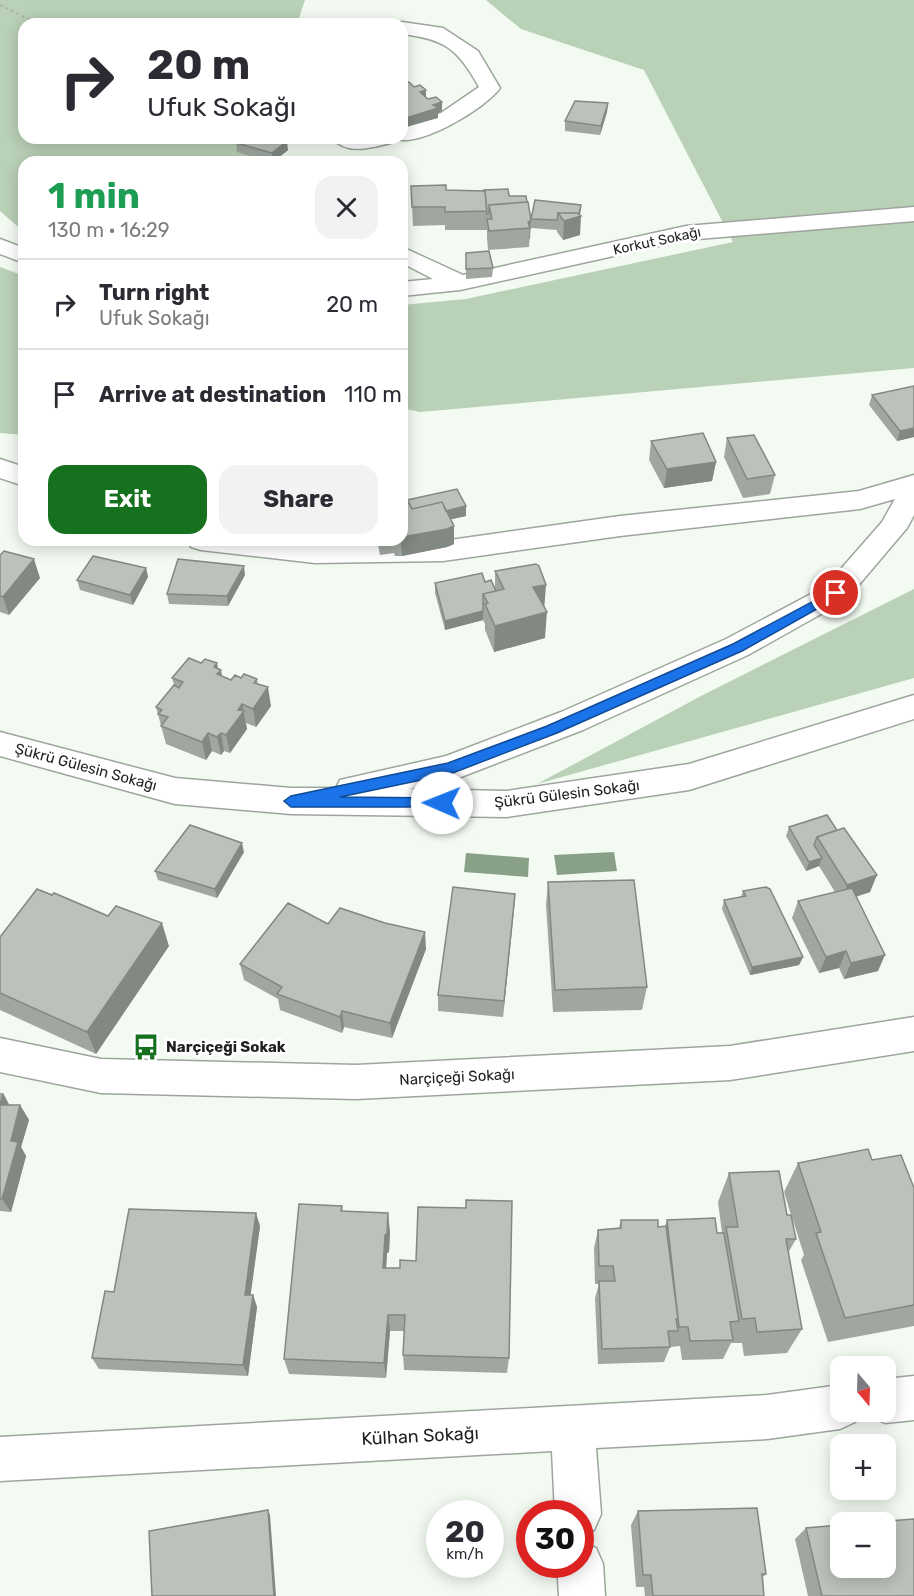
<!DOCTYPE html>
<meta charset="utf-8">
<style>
:root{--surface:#fff;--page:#f2f2f3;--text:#2b2b33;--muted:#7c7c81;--line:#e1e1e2;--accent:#16711e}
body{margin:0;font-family:Rubik,sans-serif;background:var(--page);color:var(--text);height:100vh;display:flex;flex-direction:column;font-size:22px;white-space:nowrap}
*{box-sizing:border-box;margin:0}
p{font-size:20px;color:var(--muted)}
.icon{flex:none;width:33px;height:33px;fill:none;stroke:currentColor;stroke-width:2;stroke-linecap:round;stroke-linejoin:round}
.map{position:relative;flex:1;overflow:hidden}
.panel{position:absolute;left:18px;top:156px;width:390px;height:390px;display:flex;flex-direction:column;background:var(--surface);border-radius:18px;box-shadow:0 3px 15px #0003}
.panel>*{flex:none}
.top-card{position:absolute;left:18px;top:18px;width:390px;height:126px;border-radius:18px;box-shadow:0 3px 15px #0003;background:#fff;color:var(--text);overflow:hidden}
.needle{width:39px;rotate:161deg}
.controls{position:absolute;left:830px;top:1356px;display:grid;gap:12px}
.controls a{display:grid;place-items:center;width:66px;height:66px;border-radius:12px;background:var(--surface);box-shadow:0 3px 15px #0003;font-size:30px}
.speed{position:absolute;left:426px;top:1500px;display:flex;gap:12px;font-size:30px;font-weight:700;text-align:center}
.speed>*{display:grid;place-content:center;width:78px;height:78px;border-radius:50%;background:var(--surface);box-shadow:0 3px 15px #0003;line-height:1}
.speed small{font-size:15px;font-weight:400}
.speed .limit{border:9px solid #d22;background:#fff;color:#111}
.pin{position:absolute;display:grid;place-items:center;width:51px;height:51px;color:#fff;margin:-26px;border:3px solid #fff;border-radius:50%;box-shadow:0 2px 6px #0007}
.me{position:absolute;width:66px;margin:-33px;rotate:271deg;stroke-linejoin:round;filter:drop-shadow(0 0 4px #0008)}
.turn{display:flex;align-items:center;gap:21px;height:126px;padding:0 30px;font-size:27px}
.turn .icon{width:78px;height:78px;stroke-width:2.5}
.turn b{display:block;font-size:42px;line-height:51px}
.round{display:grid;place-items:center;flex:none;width:63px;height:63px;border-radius:18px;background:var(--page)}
.summary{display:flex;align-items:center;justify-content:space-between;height:102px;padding:0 30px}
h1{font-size:36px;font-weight:700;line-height:45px;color:#1e9e55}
.cta{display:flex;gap:12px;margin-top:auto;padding:12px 30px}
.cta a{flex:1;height:69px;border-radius:18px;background:var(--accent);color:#fff;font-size:24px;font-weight:700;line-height:69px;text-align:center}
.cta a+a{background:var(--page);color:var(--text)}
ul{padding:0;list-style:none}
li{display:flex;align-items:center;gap:18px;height:90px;padding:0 30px;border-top:2px solid var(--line)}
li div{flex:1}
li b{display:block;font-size:22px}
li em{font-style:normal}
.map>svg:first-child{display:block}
</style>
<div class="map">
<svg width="914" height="1596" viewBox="0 0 914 1596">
<rect width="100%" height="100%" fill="#f2faf1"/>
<path fill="#b9d1b7" d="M0 0H305L297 24H24V138H263L258 162H24V232L0 211Z
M486 0H914V368L420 412 402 408V305L466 299 733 242 644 70 521 29Z
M0 267 24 276V435L0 433Z
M914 589V678L537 784 703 695Z"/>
<path fill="#87a086" d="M614 852 617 871 557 875 554 855Z
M466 853 529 858 528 877 464 872Z"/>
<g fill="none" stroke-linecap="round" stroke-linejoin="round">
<g stroke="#9da59d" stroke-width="3">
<path id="minor" d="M402 22 443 28 478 51 500 88C486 108 417 150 394 138L391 143C373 147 346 156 333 138H402V129L441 113 479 87C458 49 445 39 402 34V24H395Z
M914 207V221L686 240 460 290 402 296V282L433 279 402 263V247L463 275 686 226Z
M0 239 24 248V263L0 254Z
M0 459 24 467V486L0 478Z
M914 475V515L907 528 846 600 748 655 583 730 461 777 410 789 507 791 689 764 914 695V719L689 790 507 817 291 814 175 804 0 756V732L175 778 291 788H336L340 780 446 756 561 712 726 639 826 586 882 522 895 499 860 509 620 536 443 561 315 563 201 550 191 547 187 540H288L315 543 443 541 620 516 859 491Z
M914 1017V1051L730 1080 356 1099 101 1093 0 1072V1038L101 1059 356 1065 730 1046Z
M914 1376V1420L885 1423 870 1416 868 1412H885V1379Z
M840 1385V1412H860L855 1422 840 1429 767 1439 596 1448 601 1514 594 1530 580 1536V1514H555L552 1451 0 1481V1437L767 1395Z
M580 1541 596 1548 603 1564 605 1596H559L557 1564H580Z"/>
</g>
<path stroke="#afb5ae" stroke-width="2" stroke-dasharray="3 3" stroke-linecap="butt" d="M0 5 30 20 45 24"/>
<use href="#minor" fill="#fff" fill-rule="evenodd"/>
</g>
<path fill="#a0a7a0" d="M608 103 607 112 600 135 565 131V121Z
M236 143 288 150 273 162H270L237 152Z
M411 186 509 196 531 220 529 247 488 250 487 238V223V230H445V225L413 226Z
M535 200 580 215V235L563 240 557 232V230L531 228V219Z
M466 253 493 268 492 277 466 279Z
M914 386V437L897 441 869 405 872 395Z
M727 438 775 475 770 494 743 498 724 457Z
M651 441 716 462 712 481 664 488 649 460Z
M407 500 466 506V516L451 519 454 526V544L447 547 402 556H395L394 553 380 555 377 540H402Z
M0 555 40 578 9 615 0 612Z
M146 568 148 577 133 605 80 590 77 580Z
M495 571 544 607 545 638 494 652 485 630V624L483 620 445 630 435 593V583L485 582 495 587Z
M245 575 228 606 169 604 167 594Z
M218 669 222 676 231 680 241 678 257 679 258 684 271 706 256 727 246 723 247 729 230 753 224 751 221 755 212 751 206 760 166 744 156 707 174 685 172 678Z
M827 815 870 892 856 896 878 971 844 979 839 968 819 973 792 918 798 901 835 892 819 866 806 871 786 836 789 827Z
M244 852 217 898 158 880 155 871Z
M548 882 647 987 642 1010 553 1012 546 905Z
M743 891 803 957 799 965 750 975 722 909 724 900 741 897Z
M515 894 503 1017 438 1011V995Z
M328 924 426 949 392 1038 344 1027 342 1033 280 1010 278 999 244 980 240 964Z
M0 937 169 946 96 1054 0 1010Z
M0 1093H3L9 1105H20L29 1120 21 1147 26 1156 11 1212 0 1211Z
M872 1160 914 1188V1326L828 1342 801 1260 804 1255 792 1217 796 1239 788 1253 802 1329 787 1353 744 1356 742 1343H731L723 1359 682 1360 680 1346 670 1347 664 1362 598 1364 595 1298 599 1284H595L594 1248 598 1230 619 1228 621 1220 658 1227 665 1226 667 1220 717 1233H722L718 1202 729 1173 787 1215H791L784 1192 798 1163Z
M342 1206 343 1211 390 1232 389 1252 387 1253 386 1268 509 1358 507 1373 404 1370 403 1355 404 1331H390L386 1378 289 1374 284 1359Z
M260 1226 250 1295H253L257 1307 248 1376 99 1369 92 1358 114 1292Z
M638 1511 766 1574 763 1577 764 1596H645L644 1587H636L631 1525Z
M806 1528 914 1596H808L795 1539Z"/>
<path fill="#828882" d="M426 90V100L420 92Z
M442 102V111L438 113V118L403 128V119L433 105Z
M608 103 607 112 600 135 601 126Z
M287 141 288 150 273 162 272 153Z
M581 205 580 217 581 216 580 235 563 240 564 221Z
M531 220 530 239H529L530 228 528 222Z
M914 428V437L897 441 900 431Z
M716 462 712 481 664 488 667 469Z
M466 506V516L413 528V518Z
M454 526V544L447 547 402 556 401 540H402V537Z
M34 559 40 578 9 615 3 597Z
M244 566 245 575 228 606 227 596Z
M146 568 148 577 133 605 130 595Z
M546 585 544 611 533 587Z
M483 611V620L445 630V621Z
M547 612 545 638 494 652 495 626Z
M217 663 219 673 221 670 224 688 214 667Z
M268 687 271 706 256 727 253 709Z
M242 704 247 729 230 753 226 735 238 710Z
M208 733 212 751 206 760 202 742Z
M221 733 224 751 221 755 217 737Z
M242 843 244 852 217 898 215 889Z
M822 858 819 866 806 871 809 862Z
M877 875 870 892 841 902 847 885Z
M515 894 514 910 503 1017 504 1001Z
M162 923 169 946 96 1054 87 1032Z
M425 932 426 949 392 1038 390 1023Z
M846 951 839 968 819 973 826 957Z
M885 955 878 971 844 979 851 963Z
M803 957 799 965 750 975 752 967Z
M342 1011 344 1027 342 1033 340 1017Z
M3 1093 11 1108 0 1106V1102Z
M20 1105 29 1120 21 1147 26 1156 11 1212 2 1199 11 1141Z
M256 1213 260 1226 249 1307 245 1295Z
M388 1213 390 1232 389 1252 387 1253 385 1285 383 1268 385 1235Z
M253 1295 257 1307 248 1376 243 1365Z
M388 1315 390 1331 386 1378 384 1363Z
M268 1510 270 1515 276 1596H274Z"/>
<path fill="#bac2ba" stroke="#828882" stroke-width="1.5" d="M409 82 414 87 420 85 426 90 420 92 428 99 436 97 442 102 433 105 438 108 403 119 402 84Z
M575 101 608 103 601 126 565 121Z
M242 138H279L287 141 272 153 236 143Z
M446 185V190L485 191 487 211 445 212V207H412L411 186Z
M508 189 509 196H526L527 202 489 205V213L487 214 485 191 484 190Z
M535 200 581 205 579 214 577 213H558L557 220 531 219Z
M528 202 531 220 528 222 530 228 489 231 487 219H492L489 205Z
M558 213H577L581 216 564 221Z
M489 251 493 268 466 269V253Z
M914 386V428L900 431 872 395Z
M703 433 716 462 667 469 651 441Z
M754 435 775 475 747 479 727 438Z
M457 489 466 506 446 511 442 502 412 509 407 500Z
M402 498H406L412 509 442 502 454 526 447 529 402 537Z
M4 551 34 559 3 597 0 596V555Z
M93 556 146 568 130 595 77 580Z
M178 559 244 566 227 596 167 594Z
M536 564 539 566 546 585 533 587 547 612 495 626 485 604 488 603 483 594 504 589 495 571Z
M482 573 485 582 491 580 496 591 483 594V611L445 621 435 583Z
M189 658 201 663 205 659 217 663 214 667 221 670 217 674 231 680 235 675 241 678 244 674 257 679 254 683 268 687 253 709 242 704 238 710 244 711 226 735 221 733 217 737 208 733 202 742 161 726 168 717 158 714 162 710 156 707 174 685 179 688 183 682 172 678Z
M827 815 837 830 817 837 814 845 822 858 809 862 789 827Z
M190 825 242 843 215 889 155 871Z
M844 828 877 875 847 885 817 837Z
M634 880 647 987 555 990 548 882Z
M453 887 515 894 504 1001 438 995Z
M766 887 770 889 803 957 752 967 724 900 746 896 743 891Z
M852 888 885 955 851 963 846 951 826 957 798 901Z
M37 889 52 895 54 893 108 916 116 906 162 923 87 1032 0 993V937Z
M288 903 328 924 340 908 385 923 425 932 390 1023 342 1011 340 1017 277 994 282 987 240 964Z
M0 1105H20L11 1141 18 1142 2 1199H0Z
M868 1149 872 1160 901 1155 914 1188V1305L845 1318 816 1233 821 1232 798 1163Z
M779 1171 787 1215H791L796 1239H786L802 1329 757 1332 755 1318 742 1319 726 1227H738L729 1173Z
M466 1200 512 1201 509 1358 403 1355 405 1315H388L384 1363 284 1359 299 1204 342 1206 341 1211 388 1213 387 1234 385 1235 383 1268H400V1260L416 1261 418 1207 466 1208Z
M129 1209 256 1213 245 1295H253L243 1365 92 1358 105 1291 114 1292Z
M715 1218 717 1233H724L739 1321 730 1322 733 1340 690 1341 688 1327H679L667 1220Z
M621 1220H658V1227L666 1226 678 1319H676L678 1331H668L670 1347 602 1349 599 1281H615L613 1266H599L598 1230 621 1228Z
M757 1508 766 1574H762L764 1596H653L651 1575H643L638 1511Z
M268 1510 274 1596H152L149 1531Z
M914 1519V1596H822L806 1528 840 1525V1568H885V1522H875Z"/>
<path fill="#1a73e8" stroke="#114b97" stroke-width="1.5" d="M836 589 840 590V596L742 651 557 733 450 774 340 797 442 798 449 803 447 807H291L284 801 291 796 448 763 547 726 733 644Z"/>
<defs>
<g id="bus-bare" transform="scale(2.07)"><path d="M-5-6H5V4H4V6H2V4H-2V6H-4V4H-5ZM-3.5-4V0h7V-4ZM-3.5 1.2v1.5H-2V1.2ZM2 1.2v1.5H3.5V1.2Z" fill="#16711e" stroke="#fff" stroke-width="2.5" paint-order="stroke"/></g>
</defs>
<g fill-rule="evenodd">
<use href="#bus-bare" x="146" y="1047"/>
</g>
<g text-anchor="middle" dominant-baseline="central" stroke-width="6" stroke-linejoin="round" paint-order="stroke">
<g font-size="14" fill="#1e211e" stroke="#fff">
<text transform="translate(657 241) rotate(-12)">Korkut Sokağı</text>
</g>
<g font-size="15" fill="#1e211e" stroke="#fff">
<text transform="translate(86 767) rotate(15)">Şükrü Gülesin Sokağı</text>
<text transform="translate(567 794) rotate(-7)">Şükrü Gülesin Sokağı</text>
<text transform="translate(457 1077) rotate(-3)">Narçiçeği Sokağı</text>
</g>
<g font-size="15" font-weight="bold" fill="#1e211e" stroke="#fff" text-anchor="start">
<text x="166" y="1047">Narçiçeği Sokak</text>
</g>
<g font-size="18" fill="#1e211e" stroke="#fff">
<text transform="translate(420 1436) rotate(-3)">Külhan Sokağı</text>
</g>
</g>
</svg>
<div class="controls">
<a><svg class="needle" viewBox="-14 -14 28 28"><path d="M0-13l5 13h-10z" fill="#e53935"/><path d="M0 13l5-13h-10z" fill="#7c7c81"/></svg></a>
<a>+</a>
<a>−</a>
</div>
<div class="speed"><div>20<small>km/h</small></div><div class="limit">30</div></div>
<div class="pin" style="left:836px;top:593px;background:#d93025"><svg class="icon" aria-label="arrive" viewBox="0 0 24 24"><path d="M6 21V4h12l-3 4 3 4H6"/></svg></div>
<svg class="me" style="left:442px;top:803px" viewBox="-20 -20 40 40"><circle r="19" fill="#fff"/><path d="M0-13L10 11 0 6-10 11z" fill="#1a73e8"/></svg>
<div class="top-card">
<div class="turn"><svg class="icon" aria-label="right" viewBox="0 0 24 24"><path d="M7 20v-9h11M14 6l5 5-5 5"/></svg><div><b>20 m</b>Ufuk Sokağı</div></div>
</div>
<section class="panel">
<div class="summary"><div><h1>1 min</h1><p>130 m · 16:29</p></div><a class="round"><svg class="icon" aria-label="close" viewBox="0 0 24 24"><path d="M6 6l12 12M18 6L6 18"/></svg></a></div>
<ul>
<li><svg class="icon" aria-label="right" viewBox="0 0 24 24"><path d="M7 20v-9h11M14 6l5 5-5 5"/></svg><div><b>Turn right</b><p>Ufuk Sokağı</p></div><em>20 m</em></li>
<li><svg class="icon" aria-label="arrive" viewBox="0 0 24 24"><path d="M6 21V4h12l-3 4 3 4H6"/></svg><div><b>Arrive at destination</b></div><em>110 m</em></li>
</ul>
<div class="cta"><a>Exit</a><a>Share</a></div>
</section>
</div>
